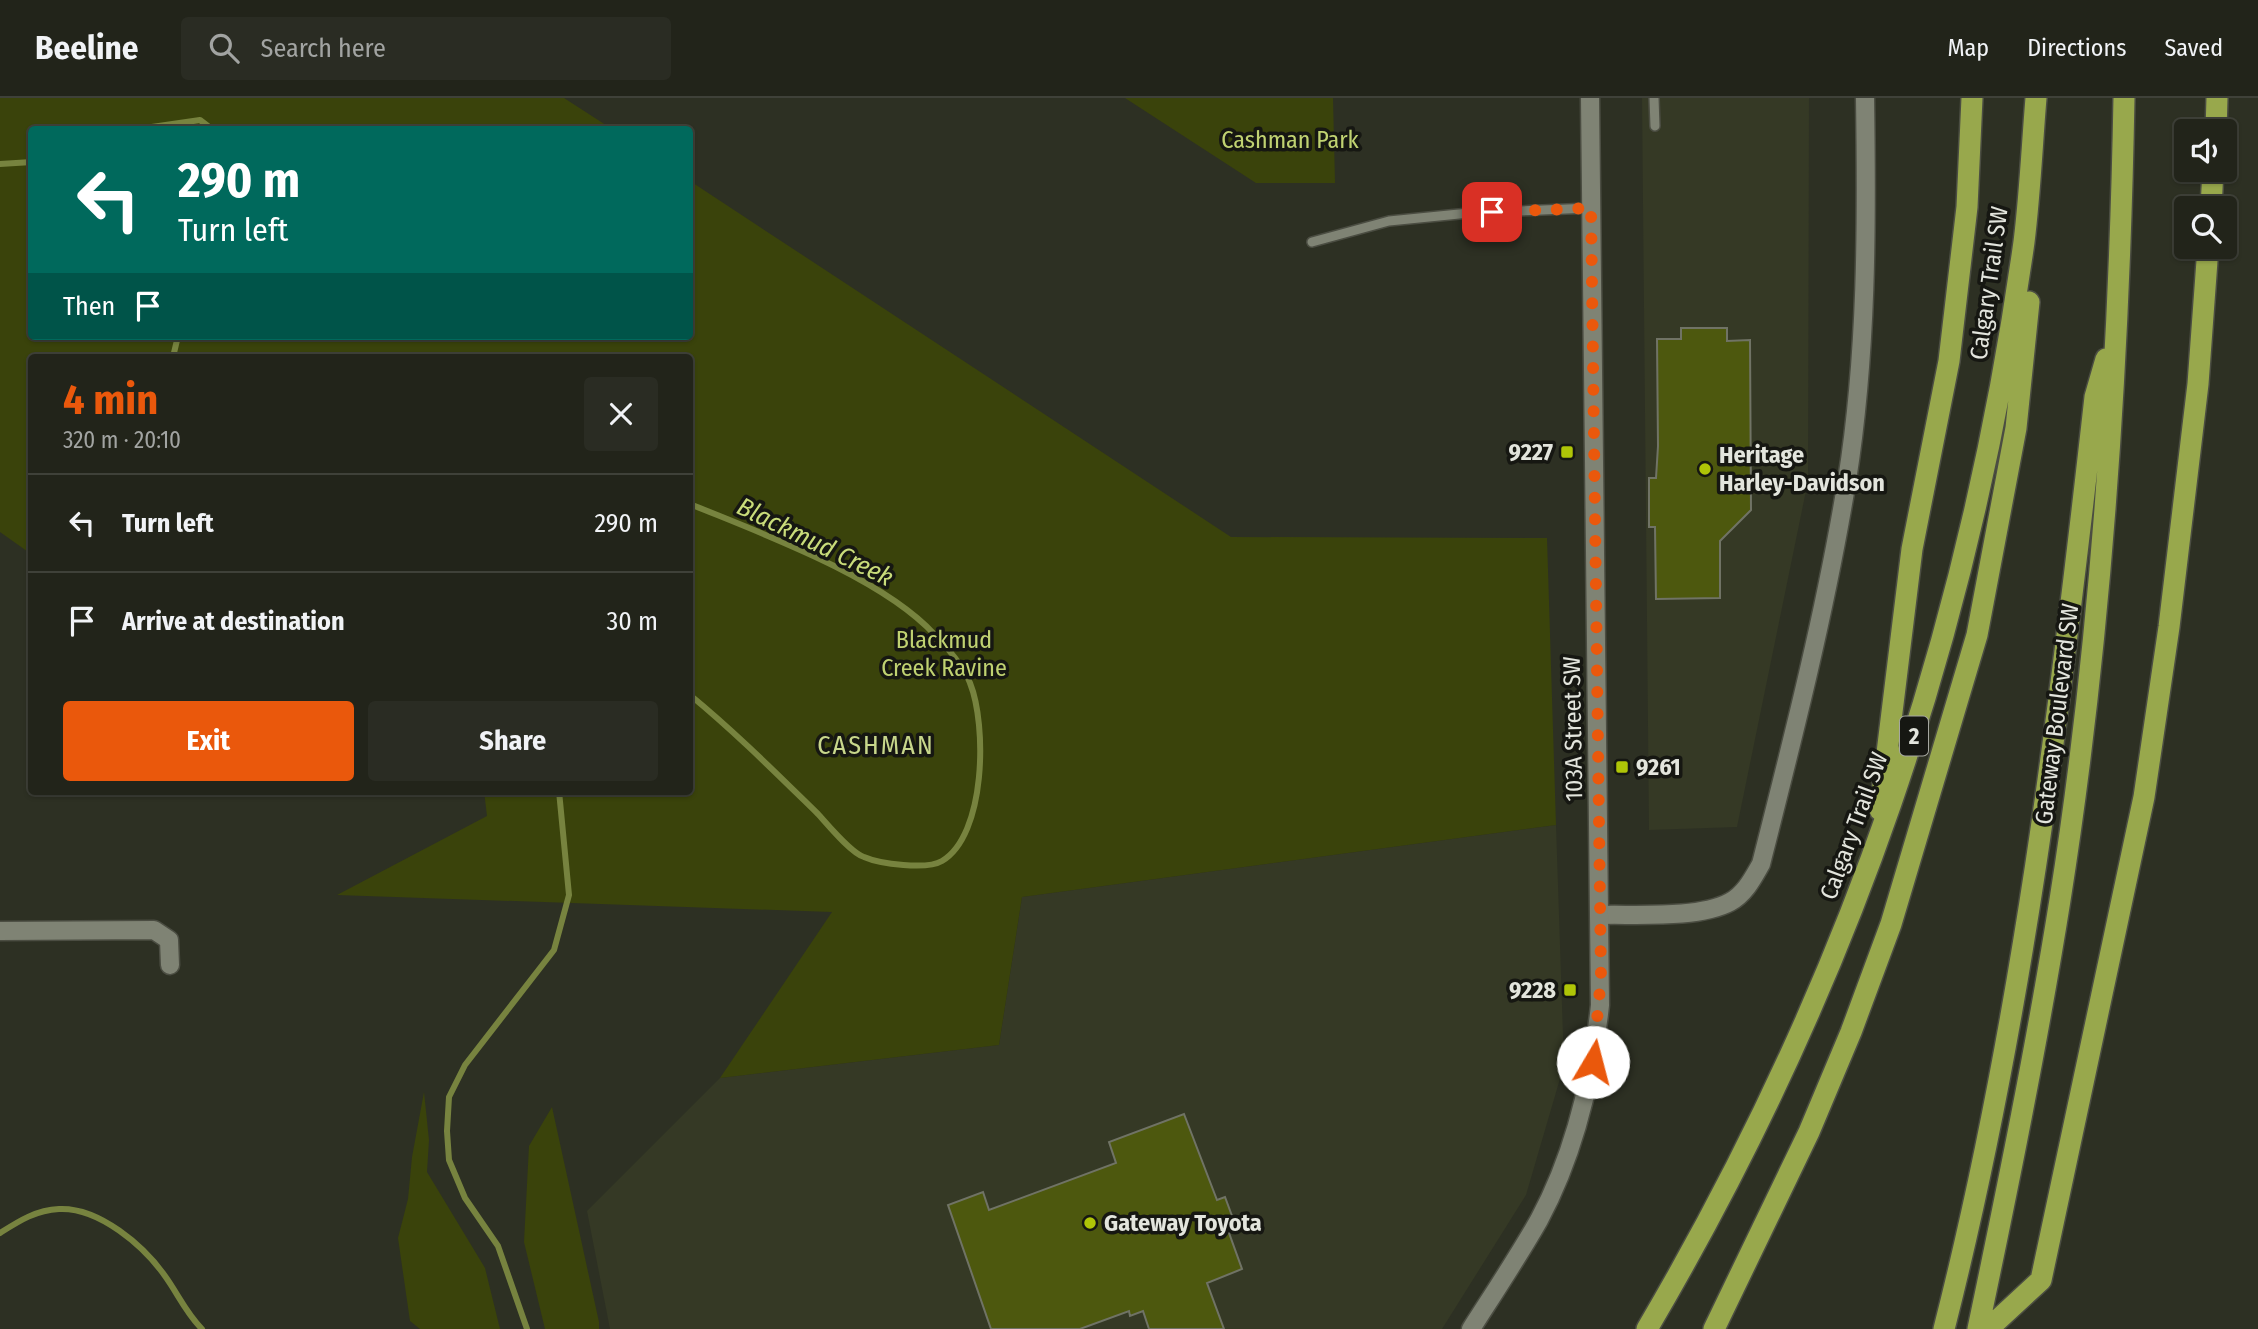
<!DOCTYPE html>
<meta charset="utf-8">
<style>
:root{--surface:#22241a;--page:#2a2c23;--text:#f1f3f6;--muted:#a2a4a2;--line:#3f4139;--accent:#ea580c}
body{margin:0;font-family:"Fira Sans Condensed",sans-serif;background:var(--page);color:var(--text);height:100vh;display:flex;flex-direction:column;font-size:26px;white-space:nowrap}
*{box-sizing:border-box;margin:0}
p{font-size:23px;color:var(--muted)}
.icon{flex:none;width:38px;height:38px;fill:none;stroke:currentColor;stroke-width:2;stroke-linecap:round;stroke-linejoin:round}
.map{position:relative;flex:1;overflow:hidden}
.details{position:absolute;left:28px;top:256px;width:665px;height:441px;display:flex;flex-direction:column;background:var(--surface);border-radius:7px;box-shadow:0 2px 5px #0004,0 0 0 2px var(--line)}
.details>*{flex:none}
.top-card{position:absolute;left:28px;top:28px;width:665px;height:214px;border-radius:7px;box-shadow:0 2px 5px #0004,0 0 0 2px var(--line);background:#00695c;color:#fff;overflow:hidden}
.buttons{position:absolute;left:2174px;top:21px;display:grid;gap:14px}
.buttons a{display:grid;place-items:center;width:63px;height:63px;border-radius:7px;background:var(--surface);box-shadow:0 2px 5px #0004,0 0 0 2px var(--line);font-size:35px}
.pin{position:absolute;display:grid;place-items:center;width:60px;height:60px;color:#fff;margin:-30px;border-radius:14px;box-shadow:0 4px 10px #0006}
.me{position:absolute;width:77px;margin:-38px;rotate:8deg;stroke-linejoin:round;filter:drop-shadow(0 0 5px #0008)}
.turn{display:flex;align-items:center;gap:24px;height:147px;padding:0 35px;font-size:32px}
.turn .icon{width:91px;height:91px;stroke-width:2.5}
.turn b{display:block;font-size:49px;line-height:60px}
.then{display:flex;align-items:center;height:66px;padding:0 35px;background:#0003;gap:14px;font-size:26px}
.round{display:grid;place-items:center;flex:none;width:74px;height:74px;border-radius:7px;background:var(--page)}
.overview{display:flex;align-items:center;justify-content:space-between;height:119px;padding:0 35px}
h1{font-size:42px;font-weight:700;line-height:52px;color:var(--accent)}
.cta{display:flex;gap:14px;margin-top:auto;padding:14px 35px}
.cta a{flex:1;height:80px;border-radius:7px;background:var(--accent);color:#fff;font-size:28px;font-weight:700;line-height:80px;text-align:center}
.cta a+a{background:var(--page);color:var(--text)}
ul{padding:0;list-style:none}
li{display:flex;align-items:center;gap:21px;height:98px;padding:0 35px;border-top:2px solid var(--line)}
li div{flex:1}
li b{display:block;font-size:26px}
li em{font-style:normal}
header{display:flex;align-items:center;gap:42px;box-sizing:border-box;height:98px;padding:0 35px;background:var(--surface);border-bottom:2px solid var(--line)}
header strong{font-size:33px}
nav{display:flex;gap:38px;margin-inline-start:auto;font-size:24px}
.search{width:490px;height:63px;background:var(--page);display:flex;align-items:center;gap:18px;box-sizing:border-box;padding:0 24px;border-radius:7px;color:var(--muted);font-size:26px}
.map>svg:first-child{display:block}
</style>
<header>
<strong>Beeline</strong>
<div class="search"><svg class="icon" aria-label="search" viewBox="0 0 24 24"><circle cx="10" cy="10" r="6"/><path d="M15 15l6 6"/></svg>Search here</div>
<nav><a>Map</a><a>Directions</a><a>Saved</a></nav>
</header>
<div class="map">
<svg width="2258" height="1231" viewBox="0 0 2258 1231">
<rect width="100%" height="100%" fill="#2d3023"/>
<path fill="#353925" d="M1642 0H1809L1808 383 1737 729 1649 732Z
M1556 727 1564 967 1526 1097 1442 1231H610L587 1113 720 980 999 947 1022 799Z"/>
<path fill="#3a430b" d="M0 0H564L612 31 32 32V238H690V83L1231 439 1547 440 1556 727 1022 799 999 947 720 980 832 814 337 797 487 718 484 693H690V259H32L31 456 0 434Z
M1125 0H1333L1335 85H1256Z
M424 994 429 1042 427 1074 485 1170 500 1231H420L410 1223 398 1140 408 1101 412 1059Z
M552 1009 599 1224V1231H545L524 1144 529 1048Z"/>
<g fill="none" stroke-linecap="round" stroke-linejoin="round">
<path stroke="#77833f" stroke-width="6" d="M131 32 200 22 213 32
M0 66 32 64
M173 259 178 238
M690 406C763 436 882 479 935 537 947 549 964 569 970 585 987 627 986 737 942 763 927 772 880 766 864 759 851 755 828 727 818 716 776 675 735 634 690 597
M0 1135C19 1123 36 1112 59 1111 99 1109 144 1148 165 1178 178 1196 186 1215 202 1231
M527 1231 498 1148 465 1100 449 1062 447 1033 449 999 465 967 554 852 569 797 559 693"/>
</g>
<path fill="#4d580e" stroke="#707365" stroke-width="2" d="M1681 230H1727V243L1750 242 1751 412 1720 443V500L1656 501 1655 429H1649V380H1656L1658 348 1657 241H1681Z
M1184 1016 1217 1102 1225 1099 1232 1118 1224 1121 1242 1171 1207 1185 1224 1231H1149L1143 1213 1130 1218 1129 1213 1080 1231H991L948 1107 983 1094 989 1112 1116 1065 1109 1044Z"/>
<g fill="none" stroke-linecap="round" stroke-linejoin="round">
<g stroke="#4b4d42" stroke-width="12">
<path id="service" d="M1654 0 1655 28
M1312 144 1389 123 1469 115 1591 110"/>
</g>
<g stroke="#4b4d42" stroke-width="21">
<path id="minor" d="M1600 817C1637 816 1698 821 1730 804 1745 796 1753 780 1761 766 1793 640 1826 511 1847 382 1867 257 1867 126 1865 0
M0 833 154 832 169 842 170 867"/>
</g>
<g stroke="#4b4d42" stroke-width="21">
<path id="tertiary" d="M1471 1231C1494 1195 1518 1159 1539 1122 1575 1055 1592 982 1600 907L1590 0"/>
</g>
<g stroke="#4b4d42" stroke-width="24">
<path id="motorway" d="M2216 33 2217 0
M2211 110 2213 72
M1880 712 1912 451 1949 263 1967 109 1972 0
M1647 1231C1849 888 1969 537 2024 144 2030 96 2032 48 2036 0
M1714 1231 1809 1034 1851 934 1891 826 1977 537 2016 330 2029 204
M1944 1231C2022 925 2060 612 2095 299L2106 261
M1978 1231C2008 1088 2037 946 2060 802 2102 537 2119 268 2124 0
M1988 1231 2041 1182 2144 699 2169 529 2198 286 2208 149"/>
</g>
<use href="#service" stroke="#7f8374" stroke-width="9"/>
<use href="#minor" stroke="#7f8374" stroke-width="18"/>
<use href="#tertiary" stroke="#7f8374" stroke-width="18"/>
<use href="#motorway" stroke="#98a84c" stroke-width="21"/>
</g>
<g fill="none" stroke-linecap="round" stroke-linejoin="round">
<path stroke="#ea580c" stroke-width="12" stroke-dasharray="0 21.6" d="M1492 114 1591 110 1601 880 1593 964"/>
</g>
<g fill="#afc507" stroke="#161712" stroke-width="2.5">
<rect x="1560" y="347" width="14" height="14" rx="3.5"/>
<circle cx="1705" cy="371" r="7"/>
<rect x="1615" y="662" width="14" height="14" rx="3.5"/>
<rect x="1563" y="885" width="14" height="14" rx="3.5"/>
<circle cx="1090" cy="1125" r="7"/>
</g>
<g text-anchor="middle" dominant-baseline="central" stroke-width="7" stroke-linejoin="round" paint-order="stroke">
<rect fill="#161712" stroke="#a6a7a0" stroke-width="2" x="1900" y="618.5" width="28" height="39" rx="5"/>
<g font-size="23" font-weight="bold" fill="#e3e5dd">
<text x="1914" y="638">2</text>
</g>
<g font-size="24" fill="#c0d271" stroke="#161712">
<text x="1290" y="42">Cashman Park</text>
<text x="944" y="542">Blackmud<tspan x="944" dy="28">Creek Ravine</tspan></text>
</g>
<g font-size="24" fill="#e3e5dd" stroke="#161712">
<text transform="translate(1989 185) rotate(-82)">Calgary Trail SW</text>
<text transform="translate(2057 616) rotate(-83)">Gateway Boulevard SW</text>
<text transform="translate(1573 631) rotate(-91)">103A Street SW</text>
<text transform="translate(1854 728) rotate(-70)">Calgary Trail SW</text>
</g>
<g font-size="24" font-weight="bold" fill="#e3e5dd" stroke="#161712" text-anchor="start">
<text x="1553" y="354" text-anchor="end">9227</text>
<text x="1719" y="357">Heritage<tspan x="1719" dy="28">Harley-Davidson</tspan></text>
<text x="1636" y="669">9261</text>
<text x="1556" y="892" text-anchor="end">9228</text>
<text x="1104" y="1125">Gateway Toyota</text>
</g>
<g font-size="26" font-style="italic" fill="#c9dc7a" stroke="#161712">
<text transform="translate(815 444) rotate(26)">Blackmud Creek</text>
</g>
<g font-size="26" letter-spacing="2" fill="#c8d78b" stroke="#161712">
<text x="876" y="647">CASHMAN</text>
</g>
</g>
</svg>
<div class="buttons">
<a><svg class="icon" aria-label="sound" viewBox="0 0 24 24"><path d="M4 9h4l5-4v14l-5-4H4zM17 9q2 3 0 6"/></svg></a>
<a><svg class="icon" aria-label="search" viewBox="0 0 24 24"><circle cx="10" cy="10" r="6"/><path d="M15 15l6 6"/></svg></a>
</div>
<div class="pin" style="left:1492px;top:114px;background:#d93025"><svg class="icon" aria-label="arrive" viewBox="0 0 24 24"><path d="M6 21V4h12l-3 4 3 4H6"/></svg></div>
<svg class="me" style="left:1593px;top:964px" viewBox="-20 -20 40 40"><circle r="19" fill="#fff"/><path d="M0-13L10 11 0 6-10 11z" fill="#ea580c"/></svg>
<div class="top-card">
<div class="turn"><svg class="icon" aria-label="left" viewBox="0 0 24 24"><path d="M17 20v-9H6M10 6l-5 5 5 5"/></svg><div><b>290 m</b>Turn left</div></div>
<div class="then">Then<svg class="icon" aria-label="arrive" viewBox="0 0 24 24"><path d="M6 21V4h12l-3 4 3 4H6"/></svg></div>
</div>
<section class="details">
<div class="overview"><div><h1>4 min</h1><p>320 m · 20:10</p></div><a class="round"><svg class="icon" aria-label="close" viewBox="0 0 24 24"><path d="M6 6l12 12M18 6L6 18"/></svg></a></div>
<ul>
<li><svg class="icon" aria-label="left" viewBox="0 0 24 24"><path d="M17 20v-9H6M10 6l-5 5 5 5"/></svg><div><b>Turn left</b></div><em>290 m</em></li>
<li><svg class="icon" aria-label="arrive" viewBox="0 0 24 24"><path d="M6 21V4h12l-3 4 3 4H6"/></svg><div><b>Arrive at destination</b></div><em>30 m</em></li>
</ul>
<div class="cta"><a>Exit</a><a>Share</a></div>
</section>
</div>
